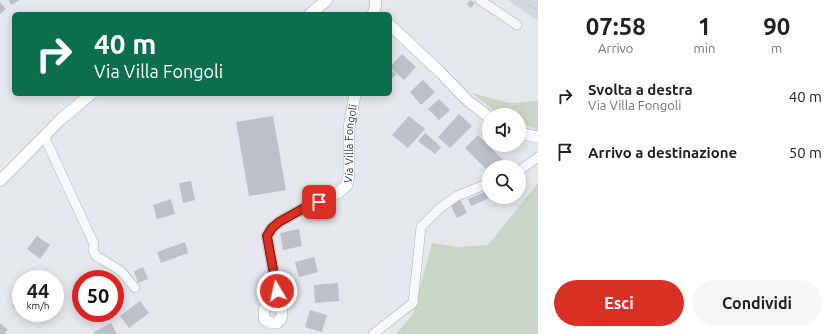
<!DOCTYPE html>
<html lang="it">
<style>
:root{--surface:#fff;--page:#f6f6f6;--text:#202124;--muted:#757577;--accent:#d93025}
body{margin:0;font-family:Ubuntu,sans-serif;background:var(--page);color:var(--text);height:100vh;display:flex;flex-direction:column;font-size:15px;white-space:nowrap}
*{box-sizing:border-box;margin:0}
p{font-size:13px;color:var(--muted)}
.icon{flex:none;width:22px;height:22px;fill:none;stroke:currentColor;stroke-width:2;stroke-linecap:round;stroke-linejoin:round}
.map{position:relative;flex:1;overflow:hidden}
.side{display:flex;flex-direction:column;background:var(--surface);width:300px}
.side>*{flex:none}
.banner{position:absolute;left:12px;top:12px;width:380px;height:84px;border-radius:6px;box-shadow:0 2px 10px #0003;background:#0b6e4f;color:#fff;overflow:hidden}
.controls{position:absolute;left:482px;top:108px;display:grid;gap:8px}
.controls a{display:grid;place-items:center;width:44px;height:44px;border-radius:50%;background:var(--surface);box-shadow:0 2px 10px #0003;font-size:20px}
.speed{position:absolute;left:12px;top:270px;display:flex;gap:8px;font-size:20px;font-weight:700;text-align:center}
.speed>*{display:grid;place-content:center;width:52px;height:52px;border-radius:50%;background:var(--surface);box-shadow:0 2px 10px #0003;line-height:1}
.speed small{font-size:10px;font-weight:400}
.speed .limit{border:6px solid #d22;background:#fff;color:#111}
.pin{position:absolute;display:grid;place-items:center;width:34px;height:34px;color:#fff;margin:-17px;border-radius:8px;box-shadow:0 2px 6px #0006}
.me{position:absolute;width:44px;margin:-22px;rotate:351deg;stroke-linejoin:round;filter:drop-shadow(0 0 3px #0008)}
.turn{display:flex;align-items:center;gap:14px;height:84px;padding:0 16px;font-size:18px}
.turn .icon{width:52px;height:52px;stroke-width:2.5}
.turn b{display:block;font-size:28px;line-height:34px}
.eta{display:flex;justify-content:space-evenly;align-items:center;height:68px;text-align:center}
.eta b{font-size:24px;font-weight:700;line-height:28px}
.cta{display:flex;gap:8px;margin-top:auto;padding:8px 16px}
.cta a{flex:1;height:46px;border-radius:24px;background:var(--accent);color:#fff;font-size:16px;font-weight:700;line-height:46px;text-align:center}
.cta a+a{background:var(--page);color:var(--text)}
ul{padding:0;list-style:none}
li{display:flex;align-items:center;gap:12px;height:56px;padding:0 16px}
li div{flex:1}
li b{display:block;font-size:15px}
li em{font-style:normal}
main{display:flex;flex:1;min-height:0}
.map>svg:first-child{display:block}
</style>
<main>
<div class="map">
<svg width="538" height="334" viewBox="0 0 538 334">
<rect width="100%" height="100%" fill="#e4e7ec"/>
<path fill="#d2d6de" d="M508 0H538V21Z"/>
<path fill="#c9d6c5" d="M472 93 509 103 538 101V130L519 122V115H502L494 111Z
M538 183V334H396L413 314 432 243 458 247 488 245Z"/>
<path fill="#bbc0ca" d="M9 0H20L11 5Z
M470 0 475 3 471 8 467 4Z
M0 2 6 9 0 14Z
M402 54 416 67 404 80 390 67Z
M390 69 396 74 390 81Z
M423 80 435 92 421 105 410 92Z
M439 99 450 110 439 120 428 109Z
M459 114 472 126 450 148 438 137Z
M273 116 286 190 249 196 236 122Z
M409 116 425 129 408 148 392 135Z
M425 133 441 147 435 154 418 141Z
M478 135 507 164 503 167H489V172L465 148Z
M191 181 195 200 183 203 179 183Z
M489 190V198L471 206 468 199Z
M171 199 175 214 157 219 153 205Z
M460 199 467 213 457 218 450 204Z
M299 229 302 246 283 250 280 233Z
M37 236 50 245 40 259 27 249Z
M185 242 188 253 161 263 157 252Z
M314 257 318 272 299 277 295 262Z
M143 267 148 279 138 283 134 271Z
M338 283 339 301 315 303 314 285Z
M21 294V313H38L31 321 12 306Z
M140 301 149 313 129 328 120 316Z
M310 310 327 315 322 332 305 327Z
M0 323 8 330 5 332 7 334H0Z
M111 323 117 334H95L94 332Z"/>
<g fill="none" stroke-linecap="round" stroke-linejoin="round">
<g stroke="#a9aeb7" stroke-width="10">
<path id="minor" d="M480 0 517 25
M44 136 94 244 93 250 96 256 121 271 135 288
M519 171 538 157
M373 334 413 303 421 227 440 208 457 196 489 183"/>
</g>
<g stroke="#a3abb8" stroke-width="12">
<g id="major">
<path d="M310 14 327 0"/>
<path d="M373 14 376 4 375 0"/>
<path d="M390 25 440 72 468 101 489 117"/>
<path d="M519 133 538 137"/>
<path d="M0 181 59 121 91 94"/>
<path id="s1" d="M277 291C269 300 261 308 265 320L271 323H277L281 319 282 314 277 291 267 236 272 228 279 222 304 208 319 202 339 192 347 185 349 174V128L355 94"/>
</g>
</g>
<path stroke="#c2c5cb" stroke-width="1.5" stroke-dasharray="3 3" stroke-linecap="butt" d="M529 5 538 10"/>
<use href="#minor" stroke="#f7f8fa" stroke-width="9"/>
<use href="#major" stroke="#fff" stroke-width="11"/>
</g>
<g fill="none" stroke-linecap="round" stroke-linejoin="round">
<g stroke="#8d1f18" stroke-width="10">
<path id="route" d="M277 291 267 236 272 228 279 222 304 208 319 202"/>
</g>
<use href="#route" stroke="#d93025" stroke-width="7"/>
</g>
<g text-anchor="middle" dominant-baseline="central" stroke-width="4" stroke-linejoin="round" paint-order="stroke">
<g font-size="11" fill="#2b3445" stroke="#f4f6f9">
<text stroke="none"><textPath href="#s1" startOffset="274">Via Villa Fongoli</textPath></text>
</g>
</g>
</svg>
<div class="controls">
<a><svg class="icon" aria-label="sound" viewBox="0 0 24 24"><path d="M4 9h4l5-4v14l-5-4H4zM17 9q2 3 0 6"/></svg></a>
<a><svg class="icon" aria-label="search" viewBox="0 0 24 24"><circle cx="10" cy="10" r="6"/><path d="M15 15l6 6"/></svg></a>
</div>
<div class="speed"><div>44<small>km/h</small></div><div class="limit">50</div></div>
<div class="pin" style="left:319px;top:202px;background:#d93025"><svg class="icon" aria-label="arrive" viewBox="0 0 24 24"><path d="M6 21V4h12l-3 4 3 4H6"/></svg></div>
<svg class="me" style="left:277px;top:291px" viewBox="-20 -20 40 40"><circle r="17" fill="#d93025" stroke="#fff" stroke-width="3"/><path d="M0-11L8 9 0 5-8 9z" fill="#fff"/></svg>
<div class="banner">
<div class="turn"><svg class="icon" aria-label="right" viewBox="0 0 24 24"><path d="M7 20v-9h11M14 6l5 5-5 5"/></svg><div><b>40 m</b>Via Villa Fongoli</div></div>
</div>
</div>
<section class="side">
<div class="eta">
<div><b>07:58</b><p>Arrivo</p></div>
<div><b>1</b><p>min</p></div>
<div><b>90</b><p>m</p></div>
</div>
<ul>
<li><svg class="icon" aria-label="right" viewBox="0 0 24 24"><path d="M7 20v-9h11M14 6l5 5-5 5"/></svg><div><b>Svolta a destra</b><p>Via Villa Fongoli</p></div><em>40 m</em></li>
<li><svg class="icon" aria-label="arrive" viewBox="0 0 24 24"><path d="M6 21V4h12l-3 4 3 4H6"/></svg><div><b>Arrivo a destinazione</b></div><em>50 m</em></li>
</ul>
<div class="cta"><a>Esci</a><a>Condividi</a></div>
</section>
</main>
